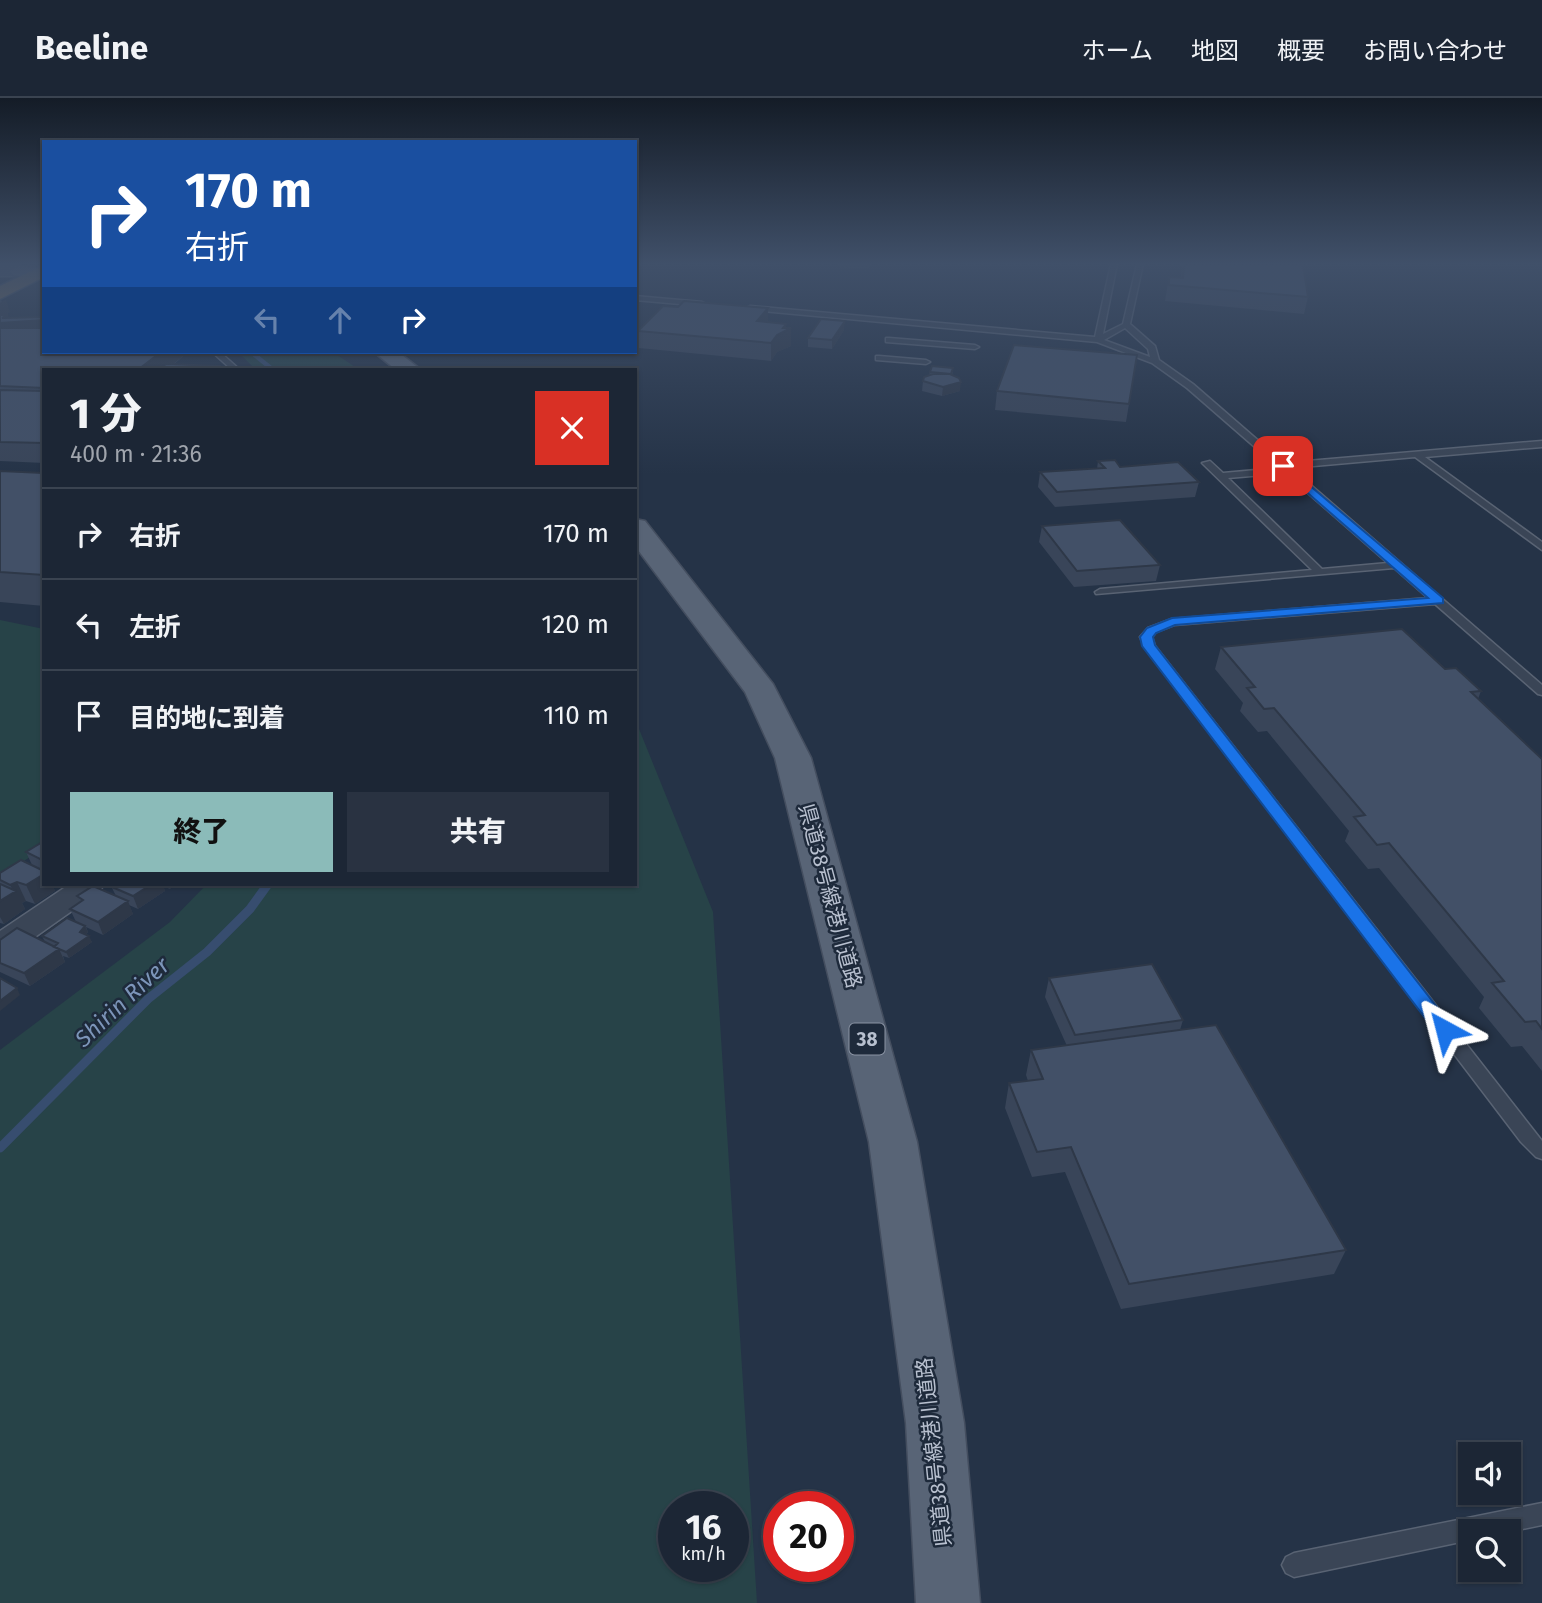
<!DOCTYPE html>
<html lang="ja">
<meta charset="utf-8">
<style>
:root{--surface:#1c2635;--page:#293241;--text:#f1f3f6;--muted:#a0a5ad;--line:#3a4350;--accent:#8bbbb9}
body{margin:0;font-family:"Fira Sans","Noto Sans JP",sans-serif;background:var(--page);color:var(--text);height:100vh;display:flex;flex-direction:column;font-size:26px;white-space:nowrap}
*{box-sizing:border-box;margin:0}
p{font-size:23px;color:var(--muted)}
.icon{flex:none;width:38px;height:38px;fill:none;stroke:currentColor;stroke-width:2;stroke-linecap:round;stroke-linejoin:round}
.map{position:relative;flex:1;overflow:hidden}
.drawer{position:absolute;left:42px;top:270px;width:595px;height:518px;display:flex;flex-direction:column;background:var(--surface);border-radius:0px;box-shadow:0 2px 5px #0004,0 0 0 2px var(--line)}
.drawer>*{flex:none}
.guide{position:absolute;left:42px;top:42px;width:595px;height:214px;border-radius:0px;box-shadow:0 2px 5px #0004,0 0 0 2px var(--line);background:#1a4fa0;color:#fff;overflow:hidden}
.buttons{position:absolute;left:1458px;top:1344px;display:grid;gap:14px}
.buttons a{display:grid;place-items:center;width:63px;height:63px;border-radius:0px;background:var(--surface);box-shadow:0 2px 5px #0004,0 0 0 2px var(--line);font-size:35px}
.speed{position:absolute;left:658px;top:1393px;display:flex;gap:14px;font-size:35px;font-weight:700;text-align:center}
.speed>*{display:grid;place-content:center;width:91px;height:91px;border-radius:50%;background:var(--surface);box-shadow:0 2px 5px #0004,0 0 0 2px var(--line);line-height:1}
.speed small{font-size:18px;font-weight:400}
.speed .limit{border:10px solid #d22;background:#fff;color:#111}
.pin{position:absolute;display:grid;place-items:center;width:60px;height:60px;color:#fff;margin:-30px;border-radius:14px;box-shadow:0 4px 10px #0006}
.me{position:absolute;width:77px;margin:-38px;rotate:322deg;stroke-linejoin:round;filter:drop-shadow(0 0 5px #0008)}
.turn{display:flex;align-items:center;gap:24px;height:147px;padding:0 28px;font-size:32px}
.turn .icon{width:91px;height:91px;stroke-width:2.5}
.turn b{display:block;font-size:49px;line-height:60px}
.lanes{display:flex;align-items:center;height:66px;padding:0 28px;background:#0003;justify-content:center;gap:35px;direction:ltr}
.lanes .off{opacity:.35}
.round{display:grid;place-items:center;flex:none;width:74px;height:74px;border-radius:0px;background:var(--page)}
.overview{display:flex;align-items:center;justify-content:space-between;height:119px;padding:0 28px}
h1{font-size:42px;font-weight:800;line-height:52px}
.button{display:flex;gap:14px;margin-top:auto;padding:14px 28px}
.button a{flex:1;height:80px;border-radius:0px;background:var(--accent);color:#111;font-size:28px;font-weight:800;line-height:80px;text-align:center}
.button a+a{background:var(--page);color:var(--text)}
ul{padding:0;list-style:none}
li{display:flex;align-items:center;gap:21px;height:91px;padding:0 28px;border-top:2px solid var(--line)}
li div{flex:1}
li b{display:block;font-size:26px}
li em{font-style:normal}
header{display:flex;align-items:center;gap:42px;box-sizing:border-box;height:98px;padding:0 35px;background:var(--surface);border-bottom:2px solid var(--line)}
header strong{font-size:33px}
nav{display:flex;gap:38px;margin-inline-start:auto;font-size:24px}
.map>svg:first-child{display:block}
</style>
<header>
<strong>Beeline</strong>
<nav><a>ホーム</a><a>地図</a><a>概要</a><a>お問い合わせ</a></nav>
</header>
<div class="map">
<svg width="1542" height="1505" viewBox="0 0 1542 1505">
<rect width="100%" height="100%" fill="#253347"/>
<path fill="#274348" fill-rule="evenodd" d="M238 254H333L358 271H255Z
M0 522 44 531V749L0 780Z
M635 621 713 814 757 1505H0V952L170 824 207 786H635ZM674 1409H733V1468H674Z"/>
<g fill="none" stroke-linecap="round" stroke-linejoin="round">
<path stroke="#374d6f" stroke-width="4.5" d="M251 254 272 271"/>
<path stroke="#374d6f" stroke-width="9" d="M0 1050 148 901 207 854 250 811 268 786"/>
<g stroke="#596373" stroke-width="3">
<path id="lane" d="M1111 166H1117L1103 236 1123 226 1137 166H1143L1130 226 1155 248 1159 262 1193 286 1284 365 1542 343V349L1425 359 1542 444V452L1415 359 1291 370 1542 587V597L1538 596 1435 506 1174 527 1156 534 1152 539 1155 548 1542 1043V1061L1536 1059 1521 1044 1145 550 1140 539 1148 530 1172 521 1428 500 1394 470 1096 496 1095 494 1100 491 1312 472 1202 365 1210 363 1223 375 1279 370 1187 290 1152 265 1097 244 750 212 746 210 750 208 1095 239ZM1125 230 1148 251 1150 259 1104 242ZM1285 375 1388 465 1322 471 1228 380Z
M635 198 702 204 706 206 702 208 635 202Z
M889 240 975 247 979 249 975 251 886 244V240Z
M212 254H220L239 271H231Z
M879 258 926 262 930 264 926 266 876 262V258Z
M1542 1405V1427L1508 1434 1470 1433V1442L1294 1479 1286 1475 1282 1467 1286 1459 1294 1455Z"/>
</g>
<g stroke="#596373" stroke-width="3">
<path id="street" d="M70 786H104L100 793 11 856 0 859V833Z"/>
</g>
<g stroke="#596373" stroke-width="3">
<path id="secondary" d="M0 168H19L28 173 19 178H0Z"/>
</g>
<g stroke="#444e5f" stroke-width="3">
<path id="primary" d="M19 168 44 171V181L13 177 10 173Z
M374 254H398L420 271H395Z
M635 421 645 423 773 586 811 660 917 1044 964 1325 980 1505H916L906 1325 869 1044 775 660 745 594 635 448Z"/>
</g>
<g stroke="#445060" stroke-width="3">
<path id="highway" d="M44 167V179L0 201V188Z"/>
</g>
<use href="#lane" fill="#3a4556" fill-rule="evenodd"/>
<use href="#street" fill="#3a4556" fill-rule="evenodd"/>
<use href="#secondary" fill="#485469" fill-rule="evenodd"/>
<use href="#primary" fill="#586476" fill-rule="evenodd"/>
<use href="#highway" fill="#7d6e56" fill-rule="evenodd"/>
</g>
<path fill="#394559" d="M838 166H871L867 171 838 169Z
M1182 166H1303L1308 199 1304 216 1165 203 1169 179 1181 180Z
M0 201 10 214 5 217 44 254H188L173 267 44 271V365L0 363Z
M678 209 768 210V224L786 230H791V248L777 254 771 263 639 250 638 233Z
M844 232 832 251 808 249V240Z
M930 274H953L952 277 960 293 942 298 922 293 923 283 929 277Z
M997 293 1129 306 1126 324 995 312Z
M1098 363 1120 369 1199 384 1195 399 1055 409 1038 389 1040 374 1097 371Z
M0 373 44 375V508L0 504Z
M1042 428 1160 467 1156 483 1074 489 1039 444Z
M1221 549 1445 571 1481 593 1478 601 1542 661V973L1522 948 1511 949 1479 910 1484 899 1379 770 1368 771 1345 743 1349 733 1267 633 1258 634 1240 613 1243 605 1215 571Z
M44 743V786H52L55 793 35 806 26 803 22 805 25 811 4 826 0 825V775L32 767 26 754Z
M110 786H176L170 791 163 788 165 793 138 811 129 807 133 816 103 837 86 829 88 834 86 837 92 844 69 860 63 858 65 864 30 888 0 874V842L45 844 42 838 76 824 70 811 80 804 77 798H116Z
M1049 880 1183 922 1180 932 1346 1152 1334 1176 1121 1211 1065 1074 1032 1079 1005 1010 1009 985 1028 983 1026 977 1031 952 1067 948 1045 899Z"/>
<path fill="#2e3848" d="M6 201 10 214 0 220V205Z
M768 210V227L757 223Z
M8 217 11 224 44 222V235L0 238V225L2 220Z
M845 223 844 232 832 251V242Z
M786 226V233L791 230V248L777 254 771 263V245Z
M161 254H188L167 271H139Z
M961 284 960 293 942 298 943 289Z
M44 776V786H52L55 793 35 806 26 787Z
M17 784 26 803 22 805 25 811 4 826 0 819V803L14 794 10 787Z
M152 786H163L165 793 138 811 133 798Z
M168 786H176L170 791Z
M128 803 133 816 103 837 98 824Z
M85 828 88 834 83 840 80 834Z
M89 838 92 844 69 860 66 854Z
M59 851 65 864 30 888 24 875Z
M17 890 20 897 0 913V903Z"/>
<path fill="#425067" stroke="#2e3848" stroke-width="2" d="M1184 166H1303L1308 199 1169 187V179L1183 180Z
M684 203 768 210 757 223 786 226 783 230H791L777 237 771 245 638 233 663 208 678 209Z
M0 217H8L2 220 44 219V222L0 225Z
M821 221 845 223 832 242 808 240Z
M0 230H44V254H161L139 271H44V290L0 288Z
M1014 247 1137 257 1129 306 997 293Z
M166 266 219 268 216 271 161 270Z
M932 268 953 270 951 276 930 274Z
M156 270 189 271H155Z
M933 276H950L959 280 961 284 943 289 923 283 924 279Z
M0 292 44 293V345L0 344Z
M1115 362 1120 369 1178 364 1199 384 1057 394 1040 374 1105 370 1098 363Z
M0 373 44 375V477L0 474Z
M1120 422 1160 467 1077 473 1042 428Z
M1402 531 1445 571 1456 570 1481 593 1471 594 1542 661V931L1536 923 1525 924 1492 885 1504 883 1389 745 1377 747 1354 719 1365 717 1274 610 1264 611 1247 590 1255 589 1221 549Z
M44 743V763L26 754Z
M21 762 44 773V776L26 787 17 784 10 787 0 782V775Z
M0 786 16 793 0 803Z
M117 786H152L133 798 112 789Z
M93 788 128 803 98 824 70 811 83 802 77 798Z
M67 820 85 828 80 834 89 838 66 854 54 849 58 845 42 838Z
M17 830 59 851 24 875 0 865V842Z
M1152 866 1183 922 1075 937 1049 880Z
M0 880 17 890 0 903Z
M1216 927 1346 1152 1129 1186 1071 1049 1037 1054 1009 985 1043 981 1031 952Z"/>
<linearGradient id="sky" x2="0" y2="1"><stop stop-color="#141c27"/><stop offset="0.44" stop-color="#405069"/><stop offset="1" stop-color="#405069" stop-opacity="0"/></linearGradient>
<rect width="1542" height="376" fill="url(#sky)"/>
<path fill="#1a73e8" stroke="#114b97" stroke-width="2" d="M1283 365 1443 500V505L1175 527 1156 535 1153 539 1155 547 1451 927 1454 932 1451 937H1438L1142 548 1140 539 1147 530 1172 520 1428 500 1279 370 1277 368Z"/>
<g text-anchor="middle" dominant-baseline="central" stroke-width="5" stroke-linejoin="round" paint-order="stroke">
<rect fill="#1e2a3b" stroke="#8a93a3" stroke-width="2" x="849.5" y="925.5" width="35" height="31" rx="5"/>
<g font-size="19" font-weight="bold" fill="#b8c0cf">
<text x="867" y="941">38</text>
</g>
<g font-size="21" fill="#b8c0cf" stroke="#1e2a3b">
<text transform="translate(830 798) rotate(75)">県道38号線港川道路</text>
<text transform="translate(934 1354) rotate(-96)">県道38号線港川道路</text>
</g>
<g font-size="23" font-style="italic" fill="#7c95b9" stroke="#1e2a3b">
<text transform="translate(122 904) rotate(-43)">Shirin River</text>
</g>
</g>
</svg>
<div class="buttons">
<a><svg class="icon" aria-label="sound" viewBox="0 0 24 24"><path d="M4 9h4l5-4v14l-5-4H4zM17 9q2 3 0 6"/></svg></a>
<a><svg class="icon" aria-label="search" viewBox="0 0 24 24"><circle cx="10" cy="10" r="6"/><path d="M15 15l6 6"/></svg></a>
</div>
<div class="speed"><div>16<small>km/h</small></div><div class="limit">20</div></div>
<div class="pin" style="left:1283px;top:368px;background:#d93025"><svg class="icon" aria-label="arrive" viewBox="0 0 24 24"><path d="M6 21V4h12l-3 4 3 4H6"/></svg></div>
<svg class="me" style="left:1445px;top:932px" viewBox="-20 -20 40 40"><path d="M0-17L14 15 0 8-14 15z" fill="#1a73e8" stroke="#fff" stroke-width="4"/></svg>
<div class="guide">
<div class="turn"><svg class="icon" aria-label="right" viewBox="0 0 24 24"><path d="M7 20v-9h11M14 6l5 5-5 5"/></svg><div><b>170 m</b>右折</div></div>
<div class="lanes"><svg class="icon off" aria-label="left" viewBox="0 0 24 24"><path d="M17 20v-9H6M10 6l-5 5 5 5"/></svg><svg class="icon off" aria-label="ahead" viewBox="0 0 24 24"><path d="M12 20V5M6 11l6-6 6 6"/></svg><svg class="icon" aria-label="right" viewBox="0 0 24 24"><path d="M7 20v-9h11M14 6l5 5-5 5"/></svg></div>
</div>
<section class="drawer">
<div class="overview"><div><h1>1 分</h1><p>400 m · 21:36</p></div><a class="round" style="background:#d93025;color:#fff"><svg class="icon" aria-label="close" viewBox="0 0 24 24"><path d="M6 6l12 12M18 6L6 18"/></svg></a></div>
<ul>
<li><svg class="icon" aria-label="right" viewBox="0 0 24 24"><path d="M7 20v-9h11M14 6l5 5-5 5"/></svg><div><b>右折</b></div><em>170 m</em></li>
<li><svg class="icon" aria-label="left" viewBox="0 0 24 24"><path d="M17 20v-9H6M10 6l-5 5 5 5"/></svg><div><b>左折</b></div><em>120 m</em></li>
<li><svg class="icon" aria-label="arrive" viewBox="0 0 24 24"><path d="M6 21V4h12l-3 4 3 4H6"/></svg><div><b>目的地に到着</b></div><em>110 m</em></li>
</ul>
<div class="button"><a>終了</a><a>共有</a></div>
</section>
</div>
